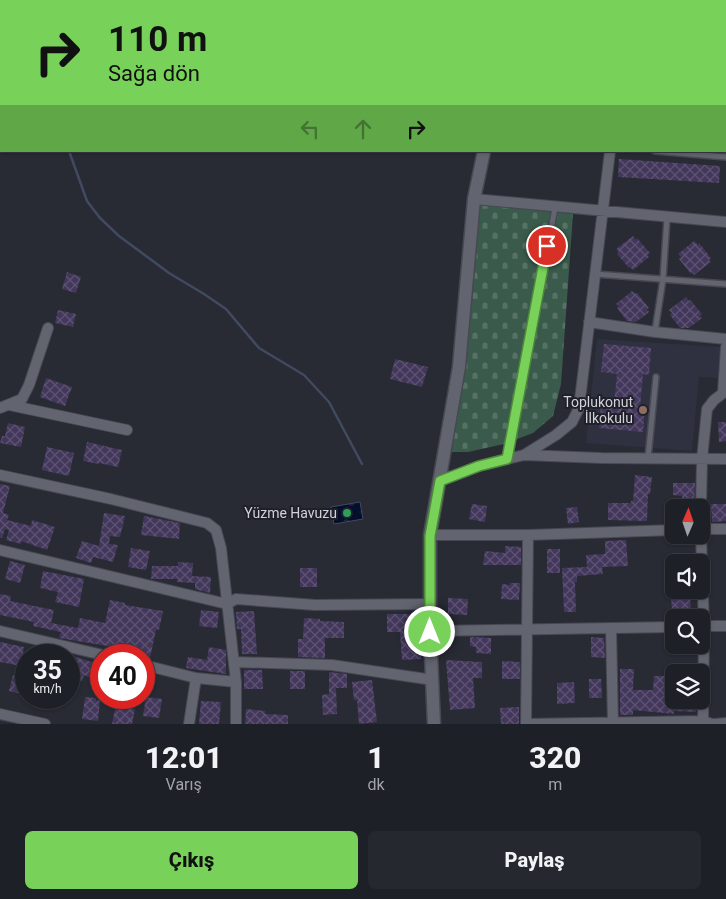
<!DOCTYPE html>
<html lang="tr">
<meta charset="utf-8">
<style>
:root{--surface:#1e2027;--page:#26282f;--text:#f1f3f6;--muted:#a1a3a7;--line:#3c3e44;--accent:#78d259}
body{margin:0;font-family:Roboto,sans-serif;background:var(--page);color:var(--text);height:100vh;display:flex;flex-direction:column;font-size:19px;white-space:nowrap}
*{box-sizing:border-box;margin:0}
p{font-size:16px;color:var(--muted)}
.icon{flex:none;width:28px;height:28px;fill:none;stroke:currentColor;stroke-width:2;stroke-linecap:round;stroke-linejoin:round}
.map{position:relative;height:724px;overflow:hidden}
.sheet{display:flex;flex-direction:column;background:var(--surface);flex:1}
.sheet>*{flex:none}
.hud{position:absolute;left:0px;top:0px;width:726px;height:152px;box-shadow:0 1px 4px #0004,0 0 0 1px var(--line);background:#78d259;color:#111;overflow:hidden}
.needle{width:32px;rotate:2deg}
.tools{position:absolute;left:665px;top:499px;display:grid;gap:10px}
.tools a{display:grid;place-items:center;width:45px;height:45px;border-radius:8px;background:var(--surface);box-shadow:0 1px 4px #0004,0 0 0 1px var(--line);font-size:25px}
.speed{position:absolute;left:15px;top:644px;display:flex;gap:10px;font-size:25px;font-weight:700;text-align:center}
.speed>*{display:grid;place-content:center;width:65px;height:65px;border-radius:50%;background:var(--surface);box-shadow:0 1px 4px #0004,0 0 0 1px var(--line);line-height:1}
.speed small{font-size:12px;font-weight:400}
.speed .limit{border:8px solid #d22;background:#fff;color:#111}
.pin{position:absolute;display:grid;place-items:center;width:42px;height:42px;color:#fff;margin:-21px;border:2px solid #fff;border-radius:50%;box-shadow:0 1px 5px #0007}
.me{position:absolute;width:55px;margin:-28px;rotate:0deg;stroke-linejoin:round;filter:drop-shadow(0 0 4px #0008)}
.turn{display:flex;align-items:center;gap:18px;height:105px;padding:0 25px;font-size:22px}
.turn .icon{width:65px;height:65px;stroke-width:2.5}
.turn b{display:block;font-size:35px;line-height:42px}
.lanes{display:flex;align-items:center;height:48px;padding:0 25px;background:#0003;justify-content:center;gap:25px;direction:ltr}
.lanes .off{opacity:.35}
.eta{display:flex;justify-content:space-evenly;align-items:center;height:85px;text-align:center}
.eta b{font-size:30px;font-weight:800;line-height:35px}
.button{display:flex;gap:10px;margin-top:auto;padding:10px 25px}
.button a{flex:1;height:58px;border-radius:8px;background:var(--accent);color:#111;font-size:20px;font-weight:800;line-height:58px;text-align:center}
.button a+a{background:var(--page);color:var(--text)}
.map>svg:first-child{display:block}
</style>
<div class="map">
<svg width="726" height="724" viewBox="0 0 726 724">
<defs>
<pattern id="cemetery-stones" width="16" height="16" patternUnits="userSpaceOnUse" patternTransform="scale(1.25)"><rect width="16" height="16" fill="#3a5b4b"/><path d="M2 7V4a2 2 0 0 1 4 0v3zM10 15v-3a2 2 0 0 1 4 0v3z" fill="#557264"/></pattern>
<pattern id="water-ripples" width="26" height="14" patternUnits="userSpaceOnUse" patternTransform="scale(1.25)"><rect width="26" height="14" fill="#030f2c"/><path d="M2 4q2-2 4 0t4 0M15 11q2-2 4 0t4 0" fill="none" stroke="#27314a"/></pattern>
<pattern id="building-cross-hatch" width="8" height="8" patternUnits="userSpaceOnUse" patternTransform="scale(1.25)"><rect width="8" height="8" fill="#43375b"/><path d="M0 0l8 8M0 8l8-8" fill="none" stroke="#5d5372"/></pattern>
</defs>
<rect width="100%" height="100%" fill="#282a34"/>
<path fill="#2f3141" d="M597 339 721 347 718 378 699 377 692 451 586 443Z"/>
<path fill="url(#cemetery-stones)" d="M478 204 573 214 561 384 553 416 533 433 504 444 468 452H447Z"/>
<path fill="url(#water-ripples)" stroke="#414a60" d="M360 502 363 519 334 524 331 507Z"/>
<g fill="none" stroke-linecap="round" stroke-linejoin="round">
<path stroke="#414a60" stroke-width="2.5" d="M3 0 4 1
M69 151 87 201 100 218 119 236 169 273 204 294 226 309 259 348 304 375 329 402 362 464"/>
</g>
<path fill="url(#building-cross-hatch)" d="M619 159 720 166 719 183 618 177Z
M633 236 636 240 637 238 650 253 648 255 649 257 633 270 630 267 629 268 617 254 619 252 616 249Z
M694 241 698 245 699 243 711 258 709 260 711 262 694 275 692 272 691 274 679 259 681 257 678 254Z
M67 272 81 277 76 293 62 289Z
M632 291 636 294 637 293 649 308 647 309 649 312 636 322 627 321 617 308 619 307 616 304Z
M686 297 689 301 690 300 702 314 700 316 702 318 689 328H680L670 315 672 313 669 310Z
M58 310 76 314 73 327 55 323Z
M604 344 651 348 649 375 643 374 640 407H645L643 432 599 428 601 403 614 404 617 374 601 372Z
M395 359 428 367 422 387 390 379Z
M46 378 72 387 65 406 40 397Z
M718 422H726V441L719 442Z
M8 423 25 427 21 447 0 443 2 436H5Z
M87 442 122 450 118 467 99 463V464L83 461Z
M47 447 74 453 69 476 42 470Z
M635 475 652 477 650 494H648L647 521 608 520V503H631V501H633Z
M673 483H695L694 508H682V496L673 495Z
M0 484 10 486 3 513 9 515 7 520 31 526 32 520 55 527 47 550 21 541V544L6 540 9 530 5 529 2 538H0Z
M472 504 487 506 485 522 469 519Z
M711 504H726V521L712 522Z
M577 507 579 522 568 524 566 508Z
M104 513 125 516 120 537 110 536 109 544 118 545 113 562 93 557 91 563 76 558 82 541 99 546Z
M144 516 180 523 179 539 141 535Z
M626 540 628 566 602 567 603 574 577 576V582H575L576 612H564L562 568 587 567 586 555 605 554V541Z
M505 546 521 547V565H483L485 551 505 553Z
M131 548 150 551 146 570 128 567Z
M547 549H560V573H547Z
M10 561 25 565 20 583 5 579Z
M178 562 193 563 192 576 211 577 210 593 195 589V583L177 582V579H151L152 566H178Z
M300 568H317V587H300Z
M43 571 84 579 79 607 55 602 58 592 40 588Z
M510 583H520L519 600 501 599 502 584 510 585Z
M0 594 11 596 10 601 54 610 51 623 78 628 80 618 105 623 110 600 125 603V605L163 611 159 630H156L150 658 144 655 125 652 126 649 59 638 61 632 33 626 34 622 0 615Z
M671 596H690L691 611 672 612Z
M448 598 468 599 467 615 448 614Z
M201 610 219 612 217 628 199 626Z
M254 611 257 654H242L241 629H237L236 612Z
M387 614H420L421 659 402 660 400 632H387Z
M304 618 320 619V621L344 622V638H325V658L298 657V639H303Z
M470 637 491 638V654L476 653V647L470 646Z
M591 637 604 638 605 658 591 657Z
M0 642 24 647 21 666 0 662Z
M209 647 226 650V674L186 668 188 657 207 660Z
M72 656 101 665V675L99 681 84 675 82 681 69 676V667Z
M446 660 482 662V678H473L475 708 450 710Z
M502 661 520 662V679H502Z
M620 669H634L633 690H653L654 676H671V698H674V700H696V712L674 711V714L633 710V715H620Z
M244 670H262L263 689H244Z
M290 671H305V689H290Z
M329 672 347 674V688H336L337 714 323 715 322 695 329 694Z
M13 675 26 679 22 694 9 691Z
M589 679H601L602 698H589Z
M372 680 377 722 359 724 357 700H354L352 682Z
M574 682 575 703 557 704V683Z
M85 697 96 698V700L100 701 98 721 82 719Z
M146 697 162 699 159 718 143 716Z
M201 701 221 702 219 724H199Z
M116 705 135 709 132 724H112Z
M519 707V724H501L500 708Z
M246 709 265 711V714L288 715V724H245Z"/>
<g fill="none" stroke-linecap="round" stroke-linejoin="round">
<g stroke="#474851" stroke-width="8">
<path id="service" d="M655 151 726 157
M595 274 726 284
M655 331 663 279 667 218
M648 458 656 377
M507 459 555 208"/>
</g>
<g stroke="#474851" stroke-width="12">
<path id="minor" d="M725 113 726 114
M474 199 726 222
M589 322 655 332 726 339
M723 392 726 347
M9 405 127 430
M0 408 22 399 29 385 48 328
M524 455 601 458 726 459
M0 475 111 499 207 523 216 530 221 548 236 682V724
M440 481 479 466 524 455 556 435 572 422 579 408 610 151
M701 508 702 459 707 409 714 400 726 391
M701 529H726
M430 535H528L674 530
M701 535 704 626 703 724
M0 550 227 604 236 599 315 605 431 604
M701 626H726
M611 628 613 724
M0 631 103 655
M430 631 674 627
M234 662 332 665 433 680
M144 665 196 678 236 682
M0 714 45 724
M189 724 196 678
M526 724 528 535
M526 724 703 721 712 724
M715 724 726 723"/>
</g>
<g stroke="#474851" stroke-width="15">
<path id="tertiary" d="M524 1V0
M434 724 430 631V535L459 367 474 199 484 151"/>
</g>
<use href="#service" stroke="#626470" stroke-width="5"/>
<use href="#minor" stroke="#626470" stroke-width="10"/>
<use href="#tertiary" stroke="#626470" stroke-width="12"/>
</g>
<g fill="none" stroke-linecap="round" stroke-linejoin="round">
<g stroke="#4e883a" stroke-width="12">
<path id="route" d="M430 632V536L440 481 479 466 507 459 547 246"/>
</g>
<use href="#route" stroke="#78d259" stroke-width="9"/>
</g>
<circle fill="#8d6e63" stroke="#1f202a" stroke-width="2" cx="643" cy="410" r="5"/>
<circle fill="#2e9e5b" stroke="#1f202a" stroke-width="2" cx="347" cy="513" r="5"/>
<g text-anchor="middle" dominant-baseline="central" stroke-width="4" stroke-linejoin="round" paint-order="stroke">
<g font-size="14" fill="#d1d2d9" stroke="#1f202a" text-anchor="end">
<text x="633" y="402">Toplukonut<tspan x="633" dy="16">İlkokulu</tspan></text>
<text x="337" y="513">Yüzme Havuzu</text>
</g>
</g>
</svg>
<div class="tools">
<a><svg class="needle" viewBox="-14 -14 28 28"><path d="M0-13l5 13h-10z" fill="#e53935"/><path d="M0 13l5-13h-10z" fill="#a1a3a7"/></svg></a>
<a><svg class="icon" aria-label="sound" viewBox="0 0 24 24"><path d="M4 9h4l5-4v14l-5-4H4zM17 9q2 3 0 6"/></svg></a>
<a><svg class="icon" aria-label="search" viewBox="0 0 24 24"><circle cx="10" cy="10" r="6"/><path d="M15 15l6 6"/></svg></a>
<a><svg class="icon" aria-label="layers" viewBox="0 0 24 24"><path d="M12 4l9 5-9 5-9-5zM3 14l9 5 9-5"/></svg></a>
</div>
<div class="speed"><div>35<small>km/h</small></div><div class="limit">40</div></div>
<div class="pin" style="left:547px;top:246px;background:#d93025"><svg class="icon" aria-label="arrive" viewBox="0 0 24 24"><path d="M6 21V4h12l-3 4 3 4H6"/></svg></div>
<svg class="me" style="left:430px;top:632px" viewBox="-20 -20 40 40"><circle r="17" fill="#78d259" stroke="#fff" stroke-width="3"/><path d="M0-11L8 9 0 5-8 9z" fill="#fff"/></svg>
<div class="hud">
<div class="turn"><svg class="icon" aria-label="right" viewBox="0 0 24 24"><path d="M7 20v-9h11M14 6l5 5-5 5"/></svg><div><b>110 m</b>Sağa dön</div></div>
<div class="lanes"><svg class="icon off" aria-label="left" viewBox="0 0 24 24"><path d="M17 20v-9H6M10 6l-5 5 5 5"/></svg><svg class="icon off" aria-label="ahead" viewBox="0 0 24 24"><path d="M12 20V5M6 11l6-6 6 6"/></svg><svg class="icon" aria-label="right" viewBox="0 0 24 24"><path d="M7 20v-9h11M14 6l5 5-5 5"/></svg></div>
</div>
</div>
<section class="sheet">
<div class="eta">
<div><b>12:01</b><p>Varış</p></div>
<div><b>1</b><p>dk</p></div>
<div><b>320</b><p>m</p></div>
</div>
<div class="button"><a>Çıkış</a><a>Paylaş</a></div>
</section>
